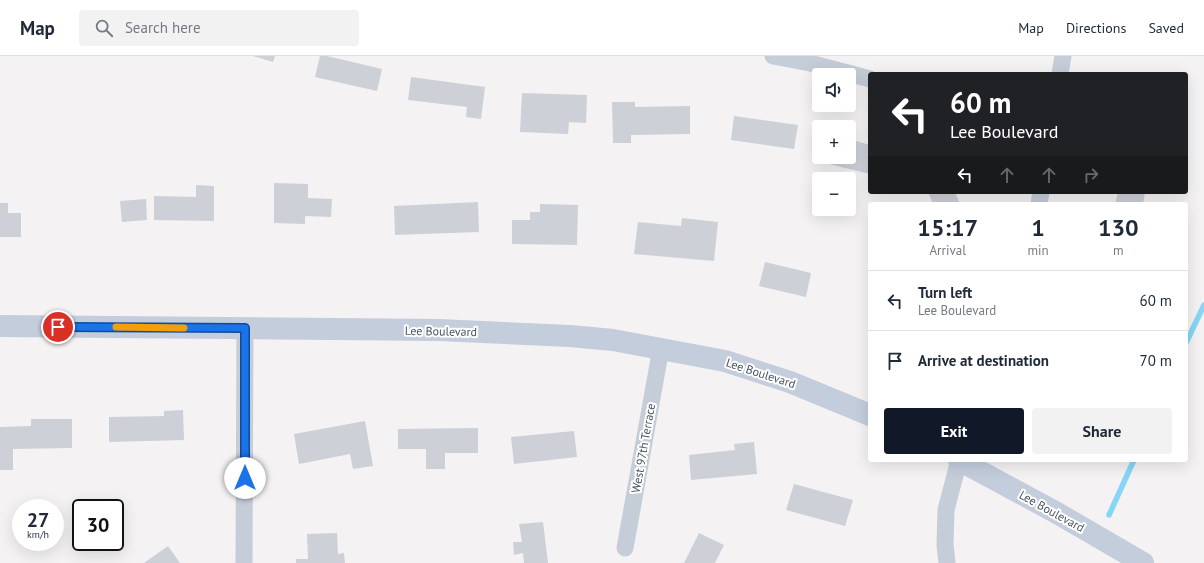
<!DOCTYPE html>
<meta charset="utf-8">
<style>
:root{--surface:#fff;--page:#f2f2f3;--text:#1f2937;--muted:#747a83;--line:#e0e1e3;--accent:#111827}
body{margin:0;font-family:"PT Sans",sans-serif;background:var(--page);color:var(--text);height:100vh;display:flex;flex-direction:column;font-size:15px;white-space:nowrap}
*{box-sizing:border-box;margin:0}
p{font-size:13px;color:var(--muted)}
.icon{flex:none;width:22px;height:22px;fill:none;stroke:currentColor;stroke-width:2;stroke-linecap:round;stroke-linejoin:round}
.map{position:relative;flex:1;overflow:hidden}
.panel{position:absolute;left:868px;top:146px;width:320px;height:260px;display:flex;flex-direction:column;background:var(--surface);border-radius:4px;box-shadow:0 4px 16px #0002}
.panel>*{flex:none}
.guide{position:absolute;left:868px;top:16px;width:320px;height:122px;border-radius:4px;box-shadow:0 4px 16px #0002;background:#202124;color:#fff;overflow:hidden}
.tools{position:absolute;left:812px;top:12px;display:grid;gap:8px}
.tools a{display:grid;place-items:center;width:44px;height:44px;border-radius:4px;background:var(--surface);box-shadow:0 4px 16px #0002;font-size:20px}
.speed{position:absolute;left:12px;top:443px;display:flex;gap:8px;font-size:20px;font-weight:700;text-align:center}
.speed>*{display:grid;place-content:center;width:52px;height:52px;border-radius:50%;background:var(--surface);box-shadow:0 4px 16px #0002;line-height:1}
.speed small{font-size:10px;font-weight:400}
.speed .limit{border:2px solid #111;border-radius:6px;background:#fff;color:#111}
.pin{position:absolute;display:grid;place-items:center;width:34px;height:34px;color:#fff;margin:-17px;border:2px solid #fff;border-radius:50%;box-shadow:0 1px 4px #0007}
.me{position:absolute;width:44px;margin:-22px;rotate:0deg;stroke-linejoin:round;filter:drop-shadow(0 0 3px #0008)}
.turn{display:flex;align-items:center;gap:14px;height:84px;padding:0 16px;font-size:18px}
.turn .icon{width:52px;height:52px;stroke-width:2.5}
.turn b{display:block;font-size:28px;line-height:34px}
.lanes{display:flex;align-items:center;height:38px;padding:0 16px;background:#0003;justify-content:center;gap:20px;direction:ltr}
.lanes .off{opacity:.35}
.eta{display:flex;justify-content:space-evenly;align-items:center;height:68px;text-align:center}
.eta b{font-size:24px;font-weight:600;line-height:28px}
.button{display:flex;gap:8px;margin-top:auto;padding:8px 16px}
.button a{flex:1;height:46px;border-radius:4px;background:var(--accent);color:#fff;font-size:16px;font-weight:600;line-height:46px;text-align:center}
.button a+a{background:var(--page);color:var(--text)}
ul{padding:0;list-style:none}
li{display:flex;align-items:center;gap:12px;height:60px;padding:0 16px;border-top:1px solid var(--line)}
li div{flex:1}
li b{display:block;font-size:15px}
li em{font-style:normal}
header{display:flex;align-items:center;gap:24px;box-sizing:border-box;height:56px;padding:0 20px;background:var(--surface);border-bottom:1px solid var(--line)}
header strong{font-size:19px}
nav{display:flex;gap:22px;margin-inline-start:auto;font-size:14px}
.search{width:280px;height:36px;background:var(--page);display:flex;align-items:center;gap:10px;box-sizing:border-box;padding:0 14px;border-radius:4px;color:var(--muted);font-size:15px}
.map>svg:first-child{display:block}
</style>
<header>
<strong>Map</strong>
<div class="search"><svg class="icon" aria-label="search" viewBox="0 0 24 24"><circle cx="10" cy="10" r="6"/><path d="M15 15l6 6"/></svg>Search here</div>
<nav><a>Map</a><a>Directions</a><a>Saved</a></nav>
</header>
<div class="map">
<svg width="1204" height="507" viewBox="0 0 1204 507">
<rect width="100%" height="100%" fill="#f4f2f2"/>
<g fill="none" stroke-linecap="round" stroke-linejoin="round">
<path stroke="#87d6f5" stroke-width="5.5" d="M1186 287 1204 249
M1109 459 1134 404"/>
</g>
<path fill="#ced0d8" d="M253 0H275L273 6Z
M320 0H327L382 13 377 35 315 21Z
M411 21 485 31 481 63 466 61 467 51 408 44Z
M522 37 587 39 586 67 569 66 568 78 520 76Z
M612 46H635V51L690 50V78L631 79V87H613Z
M734 60 798 69 794 93 731 84Z
M849 83 870 89V118L829 108 830 103 826 101H849Z
M274 127 308 128V142L332 143 331 161 305 160V168L274 167Z
M196 129 214 130V165L154 164V140L196 141Z
M928 136H955L960 148H933Z
M1118 136H1145L1143 148H1115Z
M146 143 147 164 122 166 120 145Z
M478 146 479 176 395 179 394 150Z
M0 147H8V157H21V181H0Z
M540 148 578 149 577 189 512 188V164H530V156H540Z
M682 162 718 166 714 205 634 198 638 166 681 170Z
M765 206 811 217 806 241 759 230Z
M183 354 184 384 109 386V361L164 360V355Z
M31 363H72V392L13 393V414H0V371L31 370Z
M365 365 373 410 353 413 350 398 299 408 294 378Z
M478 372V397H445V413H426V393H398V373Z
M574 375 577 401 514 408 511 381Z
M754 386 757 418 691 424 689 399 735 394 734 388Z
M794 428 853 444 845 470 786 454Z
M543 466 548 507H524L523 497 514 499 513 486H522L519 468Z
M337 477 338 498 344 497 345 507H296V503H308L307 478Z
M699 477 724 489 715 507H684Z
M168 490 180 507H144Z"/>
<g fill="none" stroke-linecap="round" stroke-linejoin="round">
<path stroke="#c5cdd8" stroke-width="17" d="M773 0 810 7 870 23
M1060 18 1063 0
M1039 148 1041 136
M625 492 661 292
M244 507 245 272
M947 507 945 489 946 454 959 404"/>
<path stroke="#c3cddc" stroke-width="22" d="M0 270 439 274 570 280 613 284 725 305 790 326 870 359
M959 404 1057 457 1143 507"/>
</g>
<g fill="none" stroke-linecap="round" stroke-linejoin="round">
<g stroke="#114b97" stroke-width="10">
<path id="route" d="M58 271 245 272V422"/>
</g>
<use href="#route" stroke="#1a73e8" stroke-width="7"/>
<path stroke="#f59e0b" stroke-width="7" d="M116 271 184 272"/>
</g>
<g text-anchor="middle" dominant-baseline="central" stroke-width="4" stroke-linejoin="round" paint-order="stroke">
<g font-size="12" fill="#475362" stroke="#fff">
<text transform="translate(441 275) rotate(1)">Lee Boulevard</text>
<text transform="translate(761 317) rotate(18)">Lee Boulevard</text>
<text transform="translate(643 392) rotate(-80)">West 97th Terrace</text>
<text transform="translate(1052 455) rotate(29)">Lee Boulevard</text>
</g>
</g>
</svg>
<div class="tools">
<a><svg class="icon" aria-label="sound" viewBox="0 0 24 24"><path d="M4 9h4l5-4v14l-5-4H4zM17 9q2 3 0 6"/></svg></a>
<a>+</a>
<a>−</a>
</div>
<div class="speed"><div>27<small>km/h</small></div><div class="limit">30</div></div>
<div class="pin" style="left:58px;top:271px;background:#d93025"><svg class="icon" aria-label="arrive" viewBox="0 0 24 24"><path d="M6 21V4h12l-3 4 3 4H6"/></svg></div>
<svg class="me" style="left:245px;top:422px" viewBox="-20 -20 40 40"><circle r="19" fill="#fff"/><path d="M0-13L10 11 0 6-10 11z" fill="#1a73e8"/></svg>
<div class="guide">
<div class="turn"><svg class="icon" aria-label="left" viewBox="0 0 24 24"><path d="M17 20v-9H6M10 6l-5 5 5 5"/></svg><div><b>60 m</b>Lee Boulevard</div></div>
<div class="lanes"><svg class="icon" aria-label="left" viewBox="0 0 24 24"><path d="M17 20v-9H6M10 6l-5 5 5 5"/></svg><svg class="icon off" aria-label="ahead" viewBox="0 0 24 24"><path d="M12 20V5M6 11l6-6 6 6"/></svg><svg class="icon off" aria-label="ahead" viewBox="0 0 24 24"><path d="M12 20V5M6 11l6-6 6 6"/></svg><svg class="icon off" aria-label="right" viewBox="0 0 24 24"><path d="M7 20v-9h11M14 6l5 5-5 5"/></svg></div>
</div>
<section class="panel">
<div class="eta">
<div><b>15:17</b><p>Arrival</p></div>
<div><b>1</b><p>min</p></div>
<div><b>130</b><p>m</p></div>
</div>
<ul>
<li><svg class="icon" aria-label="left" viewBox="0 0 24 24"><path d="M17 20v-9H6M10 6l-5 5 5 5"/></svg><div><b>Turn left</b><p>Lee Boulevard</p></div><em>60 m</em></li>
<li><svg class="icon" aria-label="arrive" viewBox="0 0 24 24"><path d="M6 21V4h12l-3 4 3 4H6"/></svg><div><b>Arrive at destination</b></div><em>70 m</em></li>
</ul>
<div class="button"><a>Exit</a><a>Share</a></div>
</section>
</div>
